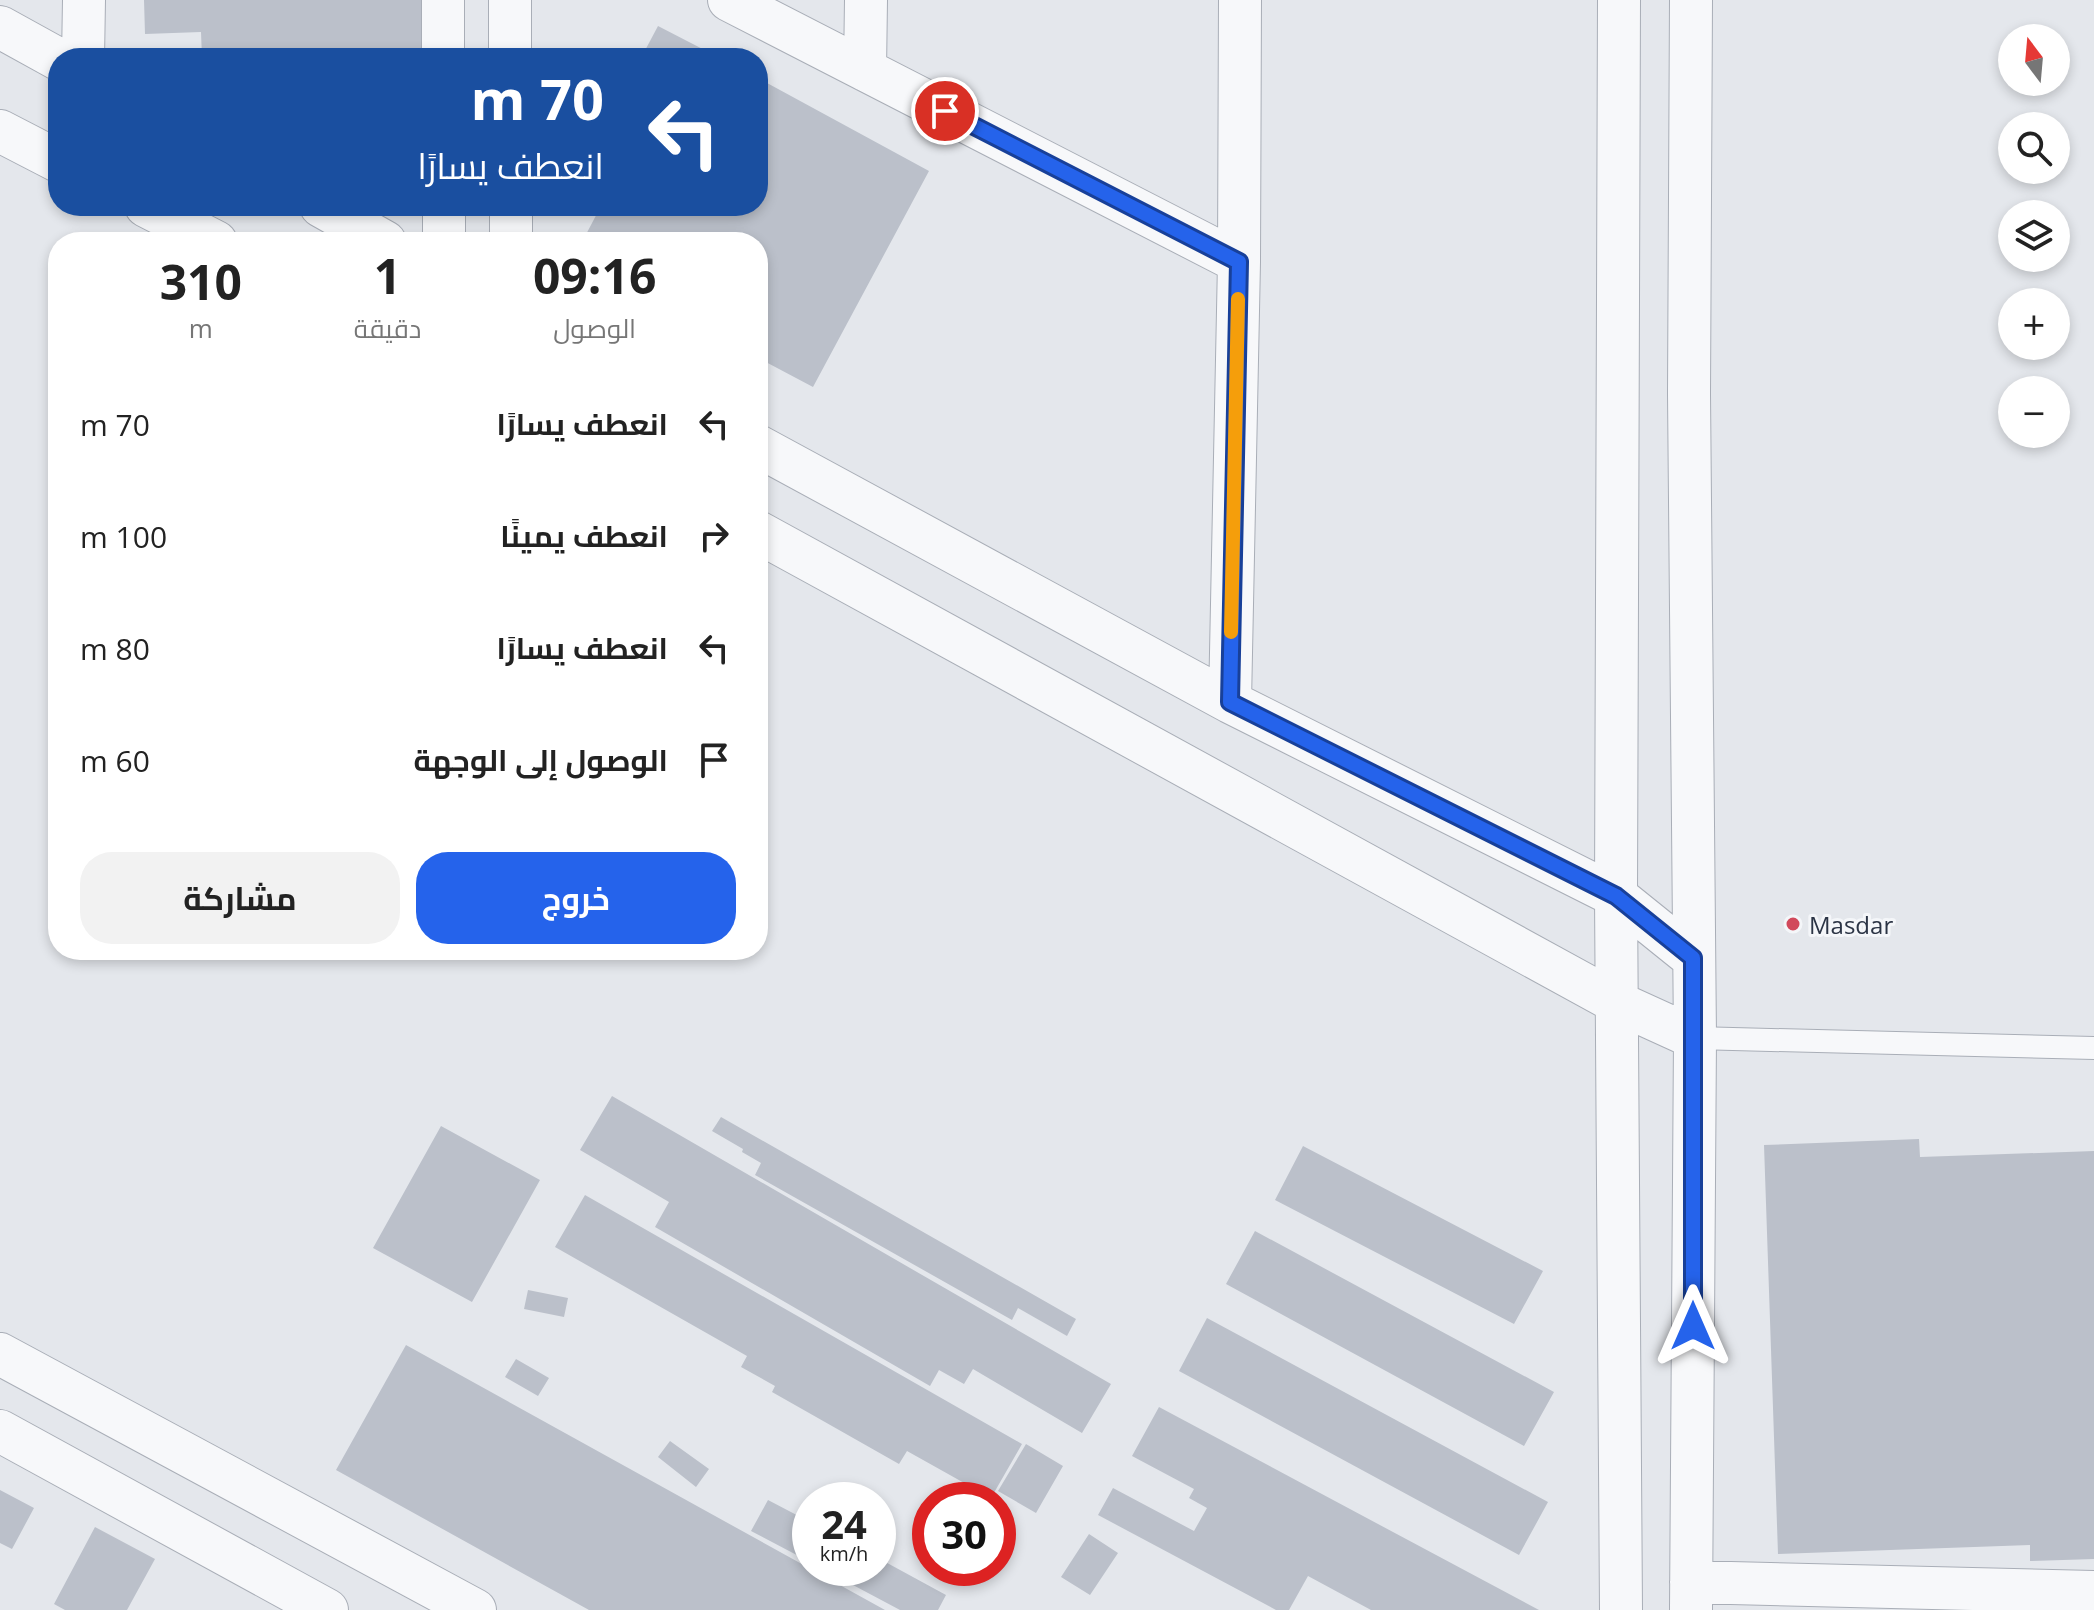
<!DOCTYPE html>
<html lang="ar">
<meta charset="utf-8">
<style>
:root{--surface:#fff;--page:#f2f2f2;--text:#222;--muted:#767676;--accent:#2563eb}
body{margin:0;font-family:"Open Sans",Cairo,sans-serif;background:var(--page);color:var(--text);direction:rtl;height:100vh;display:flex;flex-direction:column;font-size:30px;white-space:nowrap}
*{box-sizing:border-box;margin:0}
p{font-size:26px;color:var(--muted)}
.icon{flex:none;width:44px;height:44px;fill:none;stroke:currentColor;stroke-width:2;stroke-linecap:round;stroke-linejoin:round}
.map{position:relative;flex:1;overflow:hidden;direction:ltr}
.details{position:absolute;left:48px;top:232px;width:720px;height:728px;display:flex;flex-direction:column;background:var(--surface);border-radius:32px;box-shadow:0 4px 12px #0003;direction:rtl}
.details>*{flex:none}
.hud{position:absolute;left:48px;top:48px;width:720px;height:168px;border-radius:32px;box-shadow:0 4px 12px #0003;direction:rtl;background:#1a4fa0;color:#fff;overflow:hidden}
.needle{width:52px;rotate:344deg}
.controls{position:absolute;left:1998px;top:24px;display:grid;gap:16px}
.controls a{display:grid;place-items:center;width:72px;height:72px;border-radius:50%;background:var(--surface);box-shadow:0 4px 12px #0003;font-size:40px}
.speed{position:absolute;left:792px;top:1482px;display:flex;gap:16px;font-size:40px;font-weight:700;text-align:center}
.speed>*{display:grid;place-content:center;width:104px;height:104px;border-radius:50%;background:var(--surface);box-shadow:0 4px 12px #0003;line-height:1}
.speed small{font-size:20px;font-weight:400}
.speed .limit{border:12px solid #d22;background:#fff;color:#111}
.pin{position:absolute;display:grid;place-items:center;width:68px;height:68px;color:#fff;margin:-34px;border:4px solid #fff;border-radius:50%;box-shadow:0 2px 8px #0007}
.me{position:absolute;width:88px;margin:-44px;rotate:0deg;stroke-linejoin:round;filter:drop-shadow(0 0 6px #0008)}
.turn{display:flex;align-items:center;gap:28px;height:168px;padding:0 32px;font-size:36px}
.turn .icon{width:104px;height:104px;stroke-width:2.5}
.turn b{display:block;font-size:56px;line-height:68px}
.eta{display:flex;justify-content:space-evenly;align-items:center;height:136px;text-align:center}
.eta b{font-size:48px;font-weight:700;line-height:56px}
.primary-button{display:flex;gap:16px;margin-top:auto;padding:16px 32px}
.primary-button a{flex:1;height:92px;border-radius:32px;background:var(--accent);color:#fff;font-size:32px;font-weight:700;line-height:92px;text-align:center}
.primary-button a+a{background:var(--page);color:var(--text)}
ul{padding:0;list-style:none}
li{display:flex;align-items:center;gap:24px;height:112px;padding:0 32px}
li div{flex:1}
li b{display:block;font-size:30px}
li em{font-style:normal}
.map>svg:first-child{display:block}
</style>
<div class="map">
<svg width="2094" height="1610" viewBox="0 0 2094 1610">
<rect width="100%" height="100%" fill="#e4e7ec"/>
<path fill="#bbc0ca" d="M144 0H422L424 58H202L201 32 145 34Z
M658 26 720 58H641Z
M758 78 929 171 813 387 758 358V242H582L601 206H758Z
M612 1096 1111 1384 1082 1433 973 1369 964 1384 939 1370 930 1386 655 1227 669 1202 580 1150Z
M721 1117 1076 1319 1067 1336 1018 1308 1012 1320 755 1175 761 1163 742 1152 743 1149 712 1131Z
M441 1126 540 1180 472 1302 373 1248Z
M1919 1139 1920 1157 2094 1151V1559L2030 1561V1545L1778 1554 1764 1145Z
M1303 1146 1543 1271 1514 1324 1275 1200Z
M585 1195 1022 1444 991 1498 907 1451 899 1464 772 1392 775 1386 741 1367 747 1356 555 1247Z
M1255 1231 1554 1392 1524 1446 1226 1284Z
M528 1290 568 1298 564 1317 524 1309Z
M1207 1318 1548 1502 1519 1555 1179 1371Z
M406 1345 885 1610H589L336 1470Z
M516 1359 549 1378 538 1396 505 1377Z
M1159 1407 1539 1610H1371L1308 1576 1289 1610H1276L1098 1515 1113 1488 1194 1531 1207 1508 1189 1498 1194 1489 1132 1456Z
M670 1441 709 1469 696 1487 658 1457Z
M1026 1444 1063 1466 1036 1513 998 1491Z
M0 1490 34 1508 12 1549 0 1543Z
M768 1500 810 1522V1562L751 1531Z
M95 1527 155 1559 127 1610H65L54 1604Z
M1089 1534 1118 1553 1090 1595 1061 1577Z
M878 1558 946 1595 938 1610H900L821 1568H878Z"/>
<g fill="none" stroke-linecap="round" stroke-linejoin="round">
<g stroke="#a9aeb7" stroke-width="24">
<path id="lane" d="M1695 1038 2094 1048"/>
</g>
<g stroke="#a9aeb7" stroke-width="44">
<path id="street" d="M443 0V58
M510 0V58
M729 0 1239 262
M1619 0 1616 896 1621 1610
M1691 0 1689 394 1695 1038 1691 1610
M0 27 58 59
M83 58 84 0
M865 70 866 0
M0 131 58 161
M146 206 216 242
M321 206 385 242
M444 206V242
M511 206V242
M758 446 1230 702 1616 896 1693 958
M758 532 1616 1002 1695 1038
M1230 702 1239 262 1240 0
M0 1354 475 1610
M0 1431 327 1610
M1691 1582 2094 1592"/>
</g>
<use href="#lane" stroke="#f7f8fa" stroke-width="22"/>
<use href="#street" stroke="#f7f8fa" stroke-width="42"/>
</g>
<g fill="none" stroke-linecap="round" stroke-linejoin="round">
<g stroke="#184099" stroke-width="20">
<path id="route" d="M945 111 1239 262 1230 702 1616 896 1693 958V1326"/>
</g>
<use href="#route" stroke="#2563eb" stroke-width="14"/>
<path stroke="#f59e0b" stroke-width="14" d="M1231 632 1238 299"/>
</g>
<circle fill="#d1495b" stroke="#f4f6f9" stroke-width="3" cx="1793" cy="924" r="8"/>
<g text-anchor="middle" dominant-baseline="central" stroke-width="6" stroke-linejoin="round" paint-order="stroke">
<g font-size="24" fill="#2b3445" stroke="#f4f6f9" text-anchor="start">
<text x="1809" y="924">Masdar</text>
</g>
</g>
</svg>
<div class="controls">
<a><svg class="needle" viewBox="-14 -14 28 28"><path d="M0-13l5 13h-10z" fill="#e53935"/><path d="M0 13l5-13h-10z" fill="#767676"/></svg></a>
<a><svg class="icon" aria-label="search" viewBox="0 0 24 24"><circle cx="10" cy="10" r="6"/><path d="M15 15l6 6"/></svg></a>
<a><svg class="icon" aria-label="layers" viewBox="0 0 24 24"><path d="M12 4l9 5-9 5-9-5zM3 14l9 5 9-5"/></svg></a>
<a>+</a>
<a>−</a>
</div>
<div class="speed"><div>24<small>km/h</small></div><div class="limit">30</div></div>
<div class="pin" style="left:945px;top:111px;background:#d93025"><svg class="icon" aria-label="arrive" viewBox="0 0 24 24"><path d="M6 21V4h12l-3 4 3 4H6"/></svg></div>
<svg class="me" style="left:1693px;top:1326px" viewBox="-20 -20 40 40"><path d="M0-17L14 15 0 8-14 15z" fill="#2563eb" stroke="#fff" stroke-width="4"/></svg>
<div class="hud">
<div class="turn"><svg class="icon" aria-label="left" viewBox="0 0 24 24"><path d="M17 20v-9H6M10 6l-5 5 5 5"/></svg><div><b>70 m</b>انعطف يسارًا</div></div>
</div>
<section class="details">
<div class="eta">
<div><b>09:16</b><p>الوصول</p></div>
<div><b>1</b><p>دقيقة</p></div>
<div><b>310</b><p>m</p></div>
</div>
<ul>
<li><svg class="icon" aria-label="left" viewBox="0 0 24 24"><path d="M17 20v-9H6M10 6l-5 5 5 5"/></svg><div><b>انعطف يسارًا</b></div><em>70 m</em></li>
<li><svg class="icon" aria-label="right" viewBox="0 0 24 24"><path d="M7 20v-9h11M14 6l5 5-5 5"/></svg><div><b>انعطف يمينًا</b></div><em>100 m</em></li>
<li><svg class="icon" aria-label="left" viewBox="0 0 24 24"><path d="M17 20v-9H6M10 6l-5 5 5 5"/></svg><div><b>انعطف يسارًا</b></div><em>80 m</em></li>
<li><svg class="icon" aria-label="arrive" viewBox="0 0 24 24"><path d="M6 21V4h12l-3 4 3 4H6"/></svg><div><b>الوصول إلى الوجهة</b></div><em>60 m</em></li>
</ul>
<div class="primary-button"><a>خروج</a><a>مشاركة</a></div>
</section>
</div>
